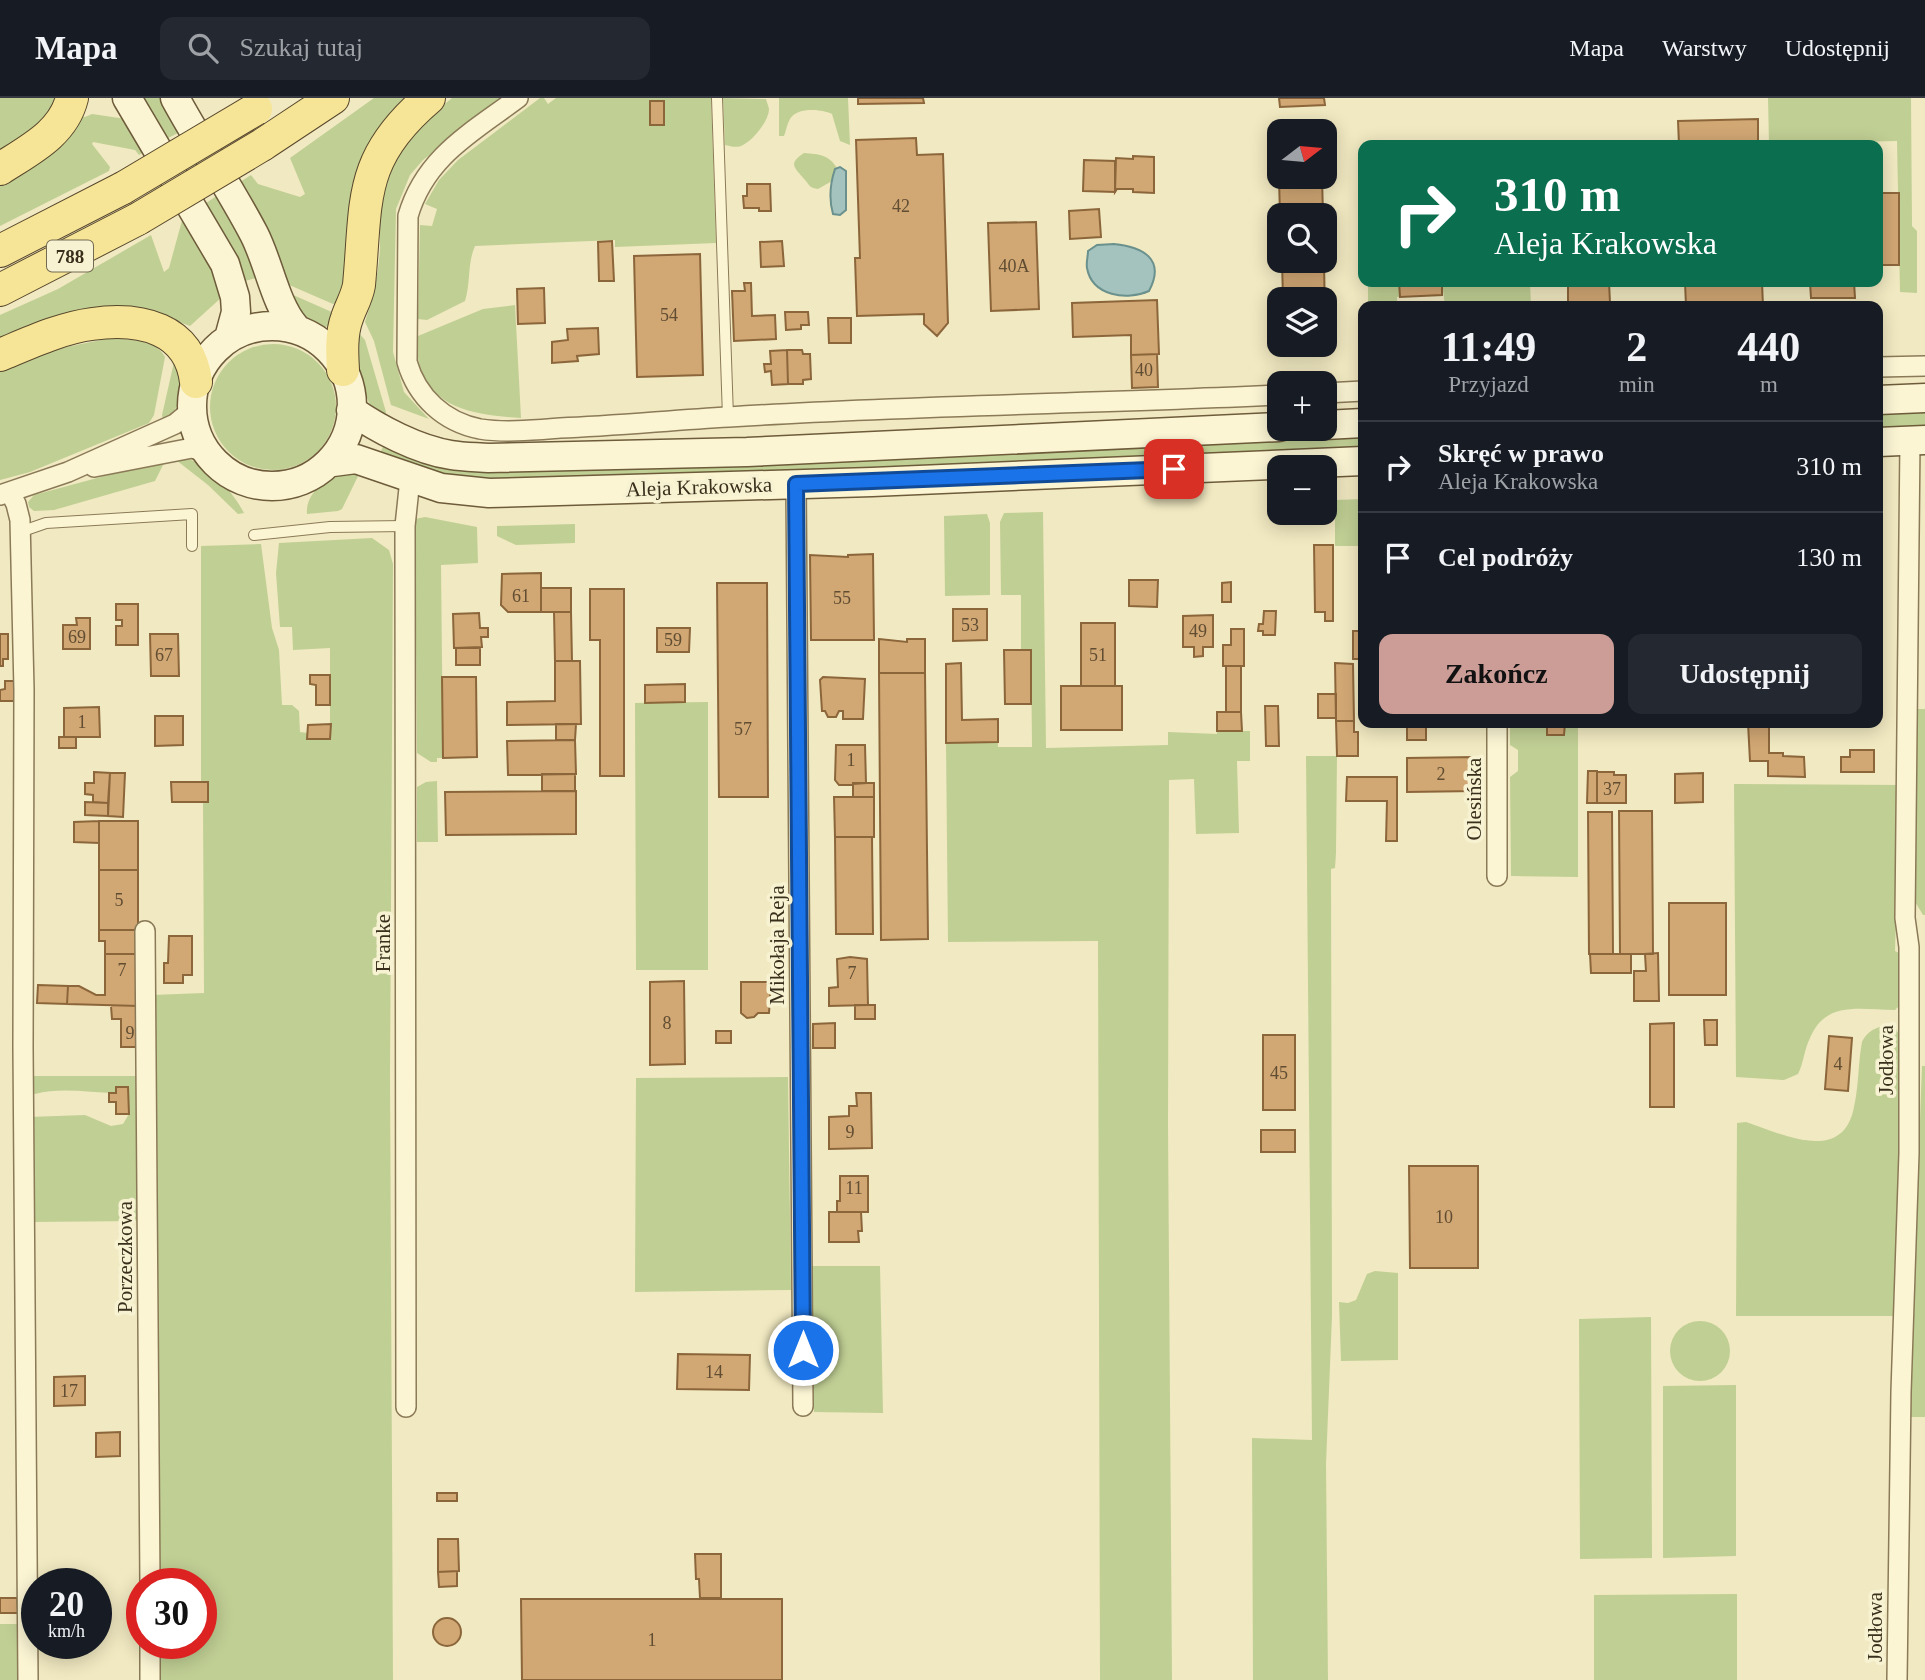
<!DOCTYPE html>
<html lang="pl">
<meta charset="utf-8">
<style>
:root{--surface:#171b24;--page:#242831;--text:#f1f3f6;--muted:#9ea1a6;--line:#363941;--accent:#cc9d97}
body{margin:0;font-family:"Times New Roman",serif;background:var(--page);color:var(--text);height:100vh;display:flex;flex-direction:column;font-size:26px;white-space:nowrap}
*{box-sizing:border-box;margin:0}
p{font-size:23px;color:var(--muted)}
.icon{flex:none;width:38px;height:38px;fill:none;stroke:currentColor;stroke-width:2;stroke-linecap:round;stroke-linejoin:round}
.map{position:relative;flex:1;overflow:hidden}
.panel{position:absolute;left:1358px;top:203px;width:525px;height:427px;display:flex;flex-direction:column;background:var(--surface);border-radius:14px;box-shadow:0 4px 18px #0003}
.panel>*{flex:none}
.banner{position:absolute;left:1358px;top:42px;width:525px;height:147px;border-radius:14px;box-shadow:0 4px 18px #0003;background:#0b6e4f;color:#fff;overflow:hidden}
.needle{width:46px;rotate:74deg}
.fabs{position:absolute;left:1267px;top:21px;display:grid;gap:14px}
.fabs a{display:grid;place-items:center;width:70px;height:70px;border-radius:14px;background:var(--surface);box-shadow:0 4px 18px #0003;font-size:35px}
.speed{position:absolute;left:21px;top:1470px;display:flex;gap:14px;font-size:35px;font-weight:700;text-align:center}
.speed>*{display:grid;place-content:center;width:91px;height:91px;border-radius:50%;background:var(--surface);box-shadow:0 4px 18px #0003;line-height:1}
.speed small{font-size:18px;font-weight:400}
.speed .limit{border:10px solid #d22;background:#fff;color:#111}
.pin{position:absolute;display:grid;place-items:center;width:60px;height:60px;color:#fff;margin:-30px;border-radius:14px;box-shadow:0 4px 10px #0006}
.me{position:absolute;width:77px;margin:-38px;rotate:0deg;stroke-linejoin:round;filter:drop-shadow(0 0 5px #0008)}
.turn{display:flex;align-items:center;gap:24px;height:147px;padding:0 21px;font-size:32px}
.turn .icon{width:91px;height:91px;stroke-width:2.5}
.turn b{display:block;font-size:49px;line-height:60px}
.eta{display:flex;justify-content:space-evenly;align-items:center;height:119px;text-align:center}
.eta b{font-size:42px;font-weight:700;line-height:49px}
.cta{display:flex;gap:14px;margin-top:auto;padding:14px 21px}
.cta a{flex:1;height:80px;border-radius:14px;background:var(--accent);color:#111;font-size:28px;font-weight:700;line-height:80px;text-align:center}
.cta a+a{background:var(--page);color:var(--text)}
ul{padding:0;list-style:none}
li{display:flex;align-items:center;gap:21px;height:91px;padding:0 21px;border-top:2px solid var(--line)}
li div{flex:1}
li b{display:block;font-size:26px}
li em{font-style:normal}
header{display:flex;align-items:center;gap:42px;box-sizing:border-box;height:98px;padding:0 35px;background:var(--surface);border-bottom:2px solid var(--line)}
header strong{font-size:33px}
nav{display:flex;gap:38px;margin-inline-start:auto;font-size:24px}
.search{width:490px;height:63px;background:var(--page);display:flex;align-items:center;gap:18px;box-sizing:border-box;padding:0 24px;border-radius:14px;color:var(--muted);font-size:26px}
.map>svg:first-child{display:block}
</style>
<header>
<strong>Mapa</strong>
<div class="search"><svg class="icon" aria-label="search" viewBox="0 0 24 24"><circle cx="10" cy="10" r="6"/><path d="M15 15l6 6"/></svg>Szukaj tutaj</div>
<nav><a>Mapa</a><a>Warstwy</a><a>Udostępnij</a></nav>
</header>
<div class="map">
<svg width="1925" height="1582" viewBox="0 0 1925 1582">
<rect width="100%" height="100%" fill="#f1e9c1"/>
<path fill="#c0cf94" d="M0 0H54L55 1C47 27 22 39 0 53Z
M140 0H162L182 33 168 40 147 5Z
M374 0H412L339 204 333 206 287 186 237 86 251 77 258 86 300 99 305 96 290 60Z
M452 0H503L423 62 410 77 396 111 393 254 404 294 429 321 391 307 374 243 365 224C373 199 379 175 380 149 380 129 378 109 383 89 393 52 423 24 452 0Z
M540 0H544L548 6 556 0H711L716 145 615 149V142L475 148C467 166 471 184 465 203L427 222 418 221 420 127 432 128 437 111 425 106 439 82 458 62Z
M723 0 766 1C767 5 769 9 769 12 768 24 752 44 741 48 736 50 730 48 725 47Z
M779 0H848L850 47 840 43 832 16C821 11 797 9 790 21 787 26 786 33 784 38H779Z
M1768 0H1911L1912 128 1917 133V195L1900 194 1897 43 1769 46Z
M92 16 126 21 147 52 139 57 135 52 93 44 92 46 110 69 109 73 0 128V85L82 18 85 19Z
M804 55C819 56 829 57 837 70L832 83 818 91C810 90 810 88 805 82 795 70 787 66 804 55Z
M218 97 243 137 260 179 245 183 234 152 206 105Z
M183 119 215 176 222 199 190 228 166 219 0 245V217L58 191 151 137 164 174 169 170Z
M1368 184H1399L1400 199H1397V208H1368Z
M1442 184H1530L1531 208H1445Z
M291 196 334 215 337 218 325 230H322L298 216Z
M515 207 521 320C479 317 432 313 419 266 417 258 418 247 418 238L483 211Z
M357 233 365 242 386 314 384 319 377 316 369 305 356 267Z
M111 240C129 242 156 241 165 259L154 317 149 325 30 374 0 382V273L61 250Z
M210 309a63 63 0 1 1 126 0a63 63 0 1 1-126 0Z
M177 259C182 283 189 306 163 322L162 317 174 264Z
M1925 314V330L1878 331V316Z
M1363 337V352L1174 361 464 384 380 356 384 346 992 352Z
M183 359C208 366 232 392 244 415L238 416 208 387 176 362Z
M164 362V365L155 383 54 412 34 413 29 409 28 404 34 397Z
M360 374 342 411 338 413 307 416C305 389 337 375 360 374Z
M1363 401V448H1335V402Z
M1043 414 1046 650 1168 647V634L1217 636V633H1250V663H1237L1239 735 1196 736 1194 681 1169 682 1168 1028 1172 1582H1100L1098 843 948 844 946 645 998 644V649H1032L1031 552H1021V497H1001L1000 424 1004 415Z
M987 416 990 425V497L945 498 944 418Z
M425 419 477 429 478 465 441 467 443 660H437V664H431L417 655 415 421Z
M575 426V445L516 447 497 438V428Z
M372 440 389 452 393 466 390 977 393 1582H155V1545H201V1486H155L152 897 204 895 203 704 208 703V684H201V448L261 446 272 530 279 552 282 607H292L299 613 300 634 308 635V641H330V550L293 552 292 529H280L276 475 279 445Z
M708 604V872H636L635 605Z
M1914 611H1925V817H1923L1911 797Z
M1510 625H1578V779L1511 778 1510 679 1518 673V652L1510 647Z
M1306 658H1337L1336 755 1335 770 1331 771 1332 1218 1326 1366 1328 1582H1253L1252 1340 1312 1342Z
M437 683 438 744H417V689L426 684Z
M1734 686 1900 687 1895 853 1899 855 1900 907 1895 912C1860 912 1826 902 1810 940 1804 952 1804 964 1798 976L1784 982 1736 979Z
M1893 926 1900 938 1897 1218H1736L1737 1025 1746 1024C1782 1036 1843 1067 1854 1009 1859 987 1858 965 1862 944 1869 930 1879 929 1893 926Z
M1922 968H1925V1319H1909Z
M30 978H140L141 1123 30 1124 29 1019 85 1017 111 1028 123 1026 129 1016 128 989H116V995C89 995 62 989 35 996L29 991Z
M788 979 791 1192 635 1194 636 980Z
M812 1168H880L883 1315 814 1314Z
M1375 1173 1398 1175V1262L1341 1263 1339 1204 1348 1205 1356 1202 1367 1176Z
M1651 1219 1652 1460 1580 1461 1579 1221Z
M1670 1253a30 30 0 1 1 60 0a30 30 0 1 1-60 0Z
M1736 1287V1458L1663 1460V1288Z
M1737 1496V1582H1594V1497Z
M0 1526H21V1582H0Z"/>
<path fill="#a4c3be" stroke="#6a918d" stroke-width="2" d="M840 69 846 73V112L840 117 833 116C829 102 830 86 835 71Z
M1114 146C1143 149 1166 161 1149 193 1127 203 1092 198 1087 170 1086 165 1088 158 1088 153L1097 147Z"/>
<path fill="#d1a774" stroke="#8c663b" stroke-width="2" d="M858 0H923L924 5 858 6Z
M1279 0H1324L1325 7 1280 9Z
M650 3H664V27H650Z
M1758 21V47H1679L1678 23Z
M916 40 917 57 943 56 948 225 937 238 924 226V216L857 218 855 160H860L856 42Z
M1278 44 1279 79H1322L1323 117H1280Z
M1861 44V47H1796V45Z
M1133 58 1154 59V95L1133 94V91H1117L1115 94 1116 60 1133 61Z
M1084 62 1115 63V94L1083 93Z
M747 86H770L771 113H759V110H744L743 98H747Z
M1878 95H1899V167H1878Z
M1099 111 1101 139 1070 141 1069 113Z
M1036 124 1039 211 991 213 988 125Z
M612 143 614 183H599L598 144Z
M782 143 784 168 761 169 760 144Z
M700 156 703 277 637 279 634 158Z
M1282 163H1324L1325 220V201H1283Z
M1399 184H1442V197L1400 199Z
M1568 184H1609L1610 205 1568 206Z
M1685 184H1762L1763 208H1686Z
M1810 184H1854L1855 200H1811Z
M744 185H751L752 218 775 217 776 241 734 243 732 193H745Z
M544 190 545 225 518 226 517 191Z
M1157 202 1159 256 1131 257V237L1073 239 1072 205Z
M1334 209 1335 239H1325V210Z
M785 214H808L809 227H801V231L786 232Z
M828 220H851V245H829Z
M598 230 599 256 577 258 578 263 552 265V244L568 242 567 231Z
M787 252H802L803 256H810L811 281 803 282V286H788Z
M787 252 788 286 772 287 771 273 765 274 764 266H771L770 253Z
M1157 256 1158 289 1132 290 1131 257Z
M1314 447H1333V523H1325V514H1315Z
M873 456 874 542H811L810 457 848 459V457Z
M541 475V514H508L501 507 502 476Z
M1129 482H1158L1157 509 1129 508Z
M1231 484V504H1222V485Z
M717 485H767L768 699H719Z
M541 490H571V514H541Z
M590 491H624V678H600V542H590Z
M116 506H138V547H116V528H122V522H116Z
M953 511H987V542L953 543Z
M1264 513H1276L1275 537H1263V533H1258L1259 526H1263Z
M554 514H571L572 563H555Z
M479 515 480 530H488V539H481L482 549 454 550 453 516Z
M1213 517V549H1203V558L1194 559V549H1183V518Z
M76 520H90V551H63V527H77Z
M1081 525H1115V588H1081Z
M657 530H690L689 554H657Z
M1231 531H1244V568H1223V547H1231Z
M1353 533H1363V561H1353Z
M0 536H8V561H3V568H0Z
M150 536H178L179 578H151Z
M879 541 907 544V541H925V575H879Z
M456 550H480V567H456Z
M1004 552H1031V606H1005Z
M555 563H580L581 626 507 627V604L555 603Z
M961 565 962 622 998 621V644L946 645V566Z
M1335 565 1353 566 1354 623H1336Z
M1226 568H1241V614H1226Z
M879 575H925L928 841 881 842Z
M310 577H330V607H316V587L310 586Z
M442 579H476L477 659 443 660Z
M823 579 865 581 863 621H843V613H839L836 619H828L825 613H822L820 582Z
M5 583H15V603H0V592L5 591Z
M685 586V604L645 605V587Z
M1061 588H1122V632H1061Z
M1318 596H1336V620H1318Z
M1265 608H1278L1279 648H1266Z
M99 609 100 639H64V610Z
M1217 614H1241L1242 633H1217Z
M155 618H183V647L155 648Z
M1336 623H1354V634H1358V658H1337Z
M1407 625H1426V642H1407Z
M1547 625H1565L1564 637H1547Z
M1748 625H1769V655H1783V658L1804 659 1805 679 1768 678V663H1750Z
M331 626 330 641H307L308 627Z
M556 626H576L575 642H556Z
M59 639H76V650H59Z
M575 642 576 676 508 677 507 643Z
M836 647H865L866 685 839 687 835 682Z
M1850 652H1874V674H1841V659H1850Z
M1475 659 1476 693 1407 694V660Z
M1588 673H1597V705H1587Z
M94 674 110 675 108 705 93 704V697L85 696V685H94Z
M1597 674H1614V677H1626V705H1597Z
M110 675H125L123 719 108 718Z
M1703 675V704L1675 705V676Z
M542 676H575V693H542Z
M1347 679H1397V743H1386L1387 703H1346Z
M171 684H208V704H172Z
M853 685H874V699H853Z
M576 693V736L446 737 445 694Z
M834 699H874V739H835Z
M85 704 108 705V718L85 717Z
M1619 713H1652L1653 856H1620Z
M1588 714H1612L1613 856H1589Z
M99 723H138V772H99Z
M99 723V745L74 744V724Z
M835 739H872L873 836H836Z
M99 772H138V832H99Z
M1669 805H1726V897H1669Z
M99 832H138L139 856H105V843H99Z
M169 838H192V877H183V885H164V865H168Z
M1658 855 1659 903H1634V873H1646L1645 856Z
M105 856H139V908L67 906 68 888H79L96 897H105Z
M1590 856H1631V875H1591Z
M850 859 867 861 868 907 829 908V890L838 889 837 861Z
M684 883 685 966 650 967V884Z
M741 884H771L769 915H758L754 919 747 920 741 915Z
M38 887 68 888 67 906 37 905Z
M855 907H875V921H855Z
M111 908H139V949H121V921H112Z
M1704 922H1717V947H1705Z
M835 925V950H813V926Z
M1674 925V1009H1650V926Z
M716 933H731V945H716Z
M1263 937H1295V1012H1263Z
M1829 938 1852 940 1848 993 1825 991Z
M116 989H128L129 1016H116V1004H109V995H116Z
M856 995H871L872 1050 829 1051V1019L849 1018V1008H857Z
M1261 1032H1295V1054H1261Z
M1409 1068H1478V1170H1410Z
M840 1078H868V1114H837V1103H840Z
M829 1114H861L862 1133H858L859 1144H829Z
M678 1256 750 1257 749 1292 677 1291Z
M85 1278V1307L54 1308V1279Z
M120 1334V1358L96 1359V1335Z
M437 1395H457V1403H437Z
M438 1441H458L459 1473 438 1474Z
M695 1456H721V1500H700L699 1481H696Z
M457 1473V1488L439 1489 438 1474Z
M0 1500H17L18 1515H0Z
M521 1501H782V1582H522Z
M433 1534a14 14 0 1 1 28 0a14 14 0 1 1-28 0Z"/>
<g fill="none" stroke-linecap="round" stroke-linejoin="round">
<g stroke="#8b7a57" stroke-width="12">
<path id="lane" d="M717 0 728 319
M20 434 46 425 192 416V448
M254 437 330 429 405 428"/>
</g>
<g stroke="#8b7a57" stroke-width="22">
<path id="street" d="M518 0C471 35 425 59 408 118L407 264C417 299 444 324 480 331 505 335 535 332 560 330 616 328 672 322 729 319 912 307 1096 306 1279 297
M1878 269 1925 268
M1325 295 1363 293
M94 369 192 350 207 354
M796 386 803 1308
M10 394 16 406 20 422 24 592 23 950 28 1582
M0 397 68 374 175 326 193 311
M1497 625V778
M145 833 150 1486
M406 1309 405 428 410 381
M150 1545V1582
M1897 1582 1901 1294 1909 1055V849L1905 820 1910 343"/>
</g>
<g stroke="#6d5b3a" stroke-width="31">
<path id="secondary" d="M127 0 225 166 235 199 236 214 229 240
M175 0C200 46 230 90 254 136 269 165 275 206 295 229
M192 308a80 80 0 1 1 160 0a80 80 0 1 1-160 0Z
M1878 302 1925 300
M351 312C378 331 418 352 451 357 463 359 476 359 489 360L747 354 1279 329
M1325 327 1363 325
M1878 344 1925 342
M333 364 356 361 441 390 489 395 872 384 1363 363"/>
</g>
<g stroke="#58472c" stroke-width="34">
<path id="primary" d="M262 47 333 0
M0 71C29 52 63 36 72 0
M0 153 123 90
M0 192 138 121
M0 257C29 245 61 230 92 226 140 219 190 230 196 284
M343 272C342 255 341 236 347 220 351 208 357 199 359 187 367 103 357 61 429 0"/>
</g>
<use href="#lane" stroke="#fbf5d4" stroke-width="10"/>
<use href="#street" stroke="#fbf5d4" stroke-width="19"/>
<use href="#secondary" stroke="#fbf5d4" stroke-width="28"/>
<use href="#primary" stroke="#f6e596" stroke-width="32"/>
<g stroke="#58472c" stroke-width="34" stroke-linecap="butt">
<path id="primary-bridge" d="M123 90 256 11
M138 121 262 47"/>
</g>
<use href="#primary-bridge" stroke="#f6e596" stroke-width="32"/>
</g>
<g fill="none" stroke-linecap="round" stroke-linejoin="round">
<g stroke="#114b97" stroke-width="18">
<path id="route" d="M803 1252 796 386 1174 371"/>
</g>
<use href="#route" stroke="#1a73e8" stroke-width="12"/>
</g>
<g text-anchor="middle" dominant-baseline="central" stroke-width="7" stroke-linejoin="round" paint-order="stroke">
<g font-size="18" fill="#604d32">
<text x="901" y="108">42</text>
<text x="1014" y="168">40A</text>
<text x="669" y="217">54</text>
<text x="1144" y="272">40</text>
<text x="521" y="498">61</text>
<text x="842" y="500">55</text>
<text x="970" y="527">53</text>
<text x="1198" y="533">49</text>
<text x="77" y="539">69</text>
<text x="673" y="542">59</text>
<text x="164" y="557">67</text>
<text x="1098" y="557">51</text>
<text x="82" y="624">1</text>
<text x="743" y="631">57</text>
<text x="851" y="662">1</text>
<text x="1441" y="676">2</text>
<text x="1612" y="691">37</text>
<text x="119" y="802">5</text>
<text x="122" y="872">7</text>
<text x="852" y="875">7</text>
<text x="667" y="925">8</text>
<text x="130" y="935">9</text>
<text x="1838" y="966">4</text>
<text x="1279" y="975">45</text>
<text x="850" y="1034">9</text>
<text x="854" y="1090">11</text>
<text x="1444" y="1119">10</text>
<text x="714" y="1274">14</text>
<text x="69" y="1293">17</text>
<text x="652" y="1542">1</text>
</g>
<rect fill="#f7f2d1" stroke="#736a52" stroke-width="2" x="47" y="142.5" width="46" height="31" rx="5"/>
<g font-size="19" font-weight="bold" fill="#3a2f1c">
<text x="70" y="158">788</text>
</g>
<g font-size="21" fill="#3a2f1c" stroke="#f7f2d1">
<text transform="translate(699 389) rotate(-2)">Aleja Krakowska</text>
<text transform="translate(1474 701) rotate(-90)">Olesińska</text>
<text transform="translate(383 845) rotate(-90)">Franke</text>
<text transform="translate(777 847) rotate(-90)">Mikołaja Reja</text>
<text transform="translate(1886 962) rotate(-90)">Jodłowa</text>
<text transform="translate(125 1159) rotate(-90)">Porzeczkowa</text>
<text transform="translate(1875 1529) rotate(-90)">Jodłowa</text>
</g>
</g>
</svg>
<div class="fabs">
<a><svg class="needle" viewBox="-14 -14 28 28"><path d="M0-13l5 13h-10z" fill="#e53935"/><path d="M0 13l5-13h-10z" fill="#9ea1a6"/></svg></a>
<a><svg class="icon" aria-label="search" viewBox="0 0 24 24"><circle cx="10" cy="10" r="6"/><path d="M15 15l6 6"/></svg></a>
<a><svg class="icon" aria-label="layers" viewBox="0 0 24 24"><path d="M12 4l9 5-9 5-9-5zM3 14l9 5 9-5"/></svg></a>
<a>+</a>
<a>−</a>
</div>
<div class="speed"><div>20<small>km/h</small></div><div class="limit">30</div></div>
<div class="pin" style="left:1174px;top:371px;background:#d93025"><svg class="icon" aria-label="arrive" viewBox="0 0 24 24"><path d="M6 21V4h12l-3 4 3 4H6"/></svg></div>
<svg class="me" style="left:803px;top:1252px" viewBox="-20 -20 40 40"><circle r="17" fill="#1a73e8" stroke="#fff" stroke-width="3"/><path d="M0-11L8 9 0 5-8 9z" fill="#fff"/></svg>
<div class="banner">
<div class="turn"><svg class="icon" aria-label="right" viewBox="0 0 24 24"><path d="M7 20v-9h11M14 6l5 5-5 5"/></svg><div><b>310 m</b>Aleja Krakowska</div></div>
</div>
<section class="panel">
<div class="eta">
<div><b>11:49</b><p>Przyjazd</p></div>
<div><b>2</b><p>min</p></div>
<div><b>440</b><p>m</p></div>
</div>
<ul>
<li><svg class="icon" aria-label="right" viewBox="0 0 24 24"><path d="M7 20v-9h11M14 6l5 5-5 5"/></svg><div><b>Skręć w prawo</b><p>Aleja Krakowska</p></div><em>310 m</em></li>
<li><svg class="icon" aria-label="arrive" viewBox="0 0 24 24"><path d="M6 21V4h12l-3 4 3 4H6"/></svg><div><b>Cel podróży</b></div><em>130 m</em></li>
</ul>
<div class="cta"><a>Zakończ</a><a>Udostępnij</a></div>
</section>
</div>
